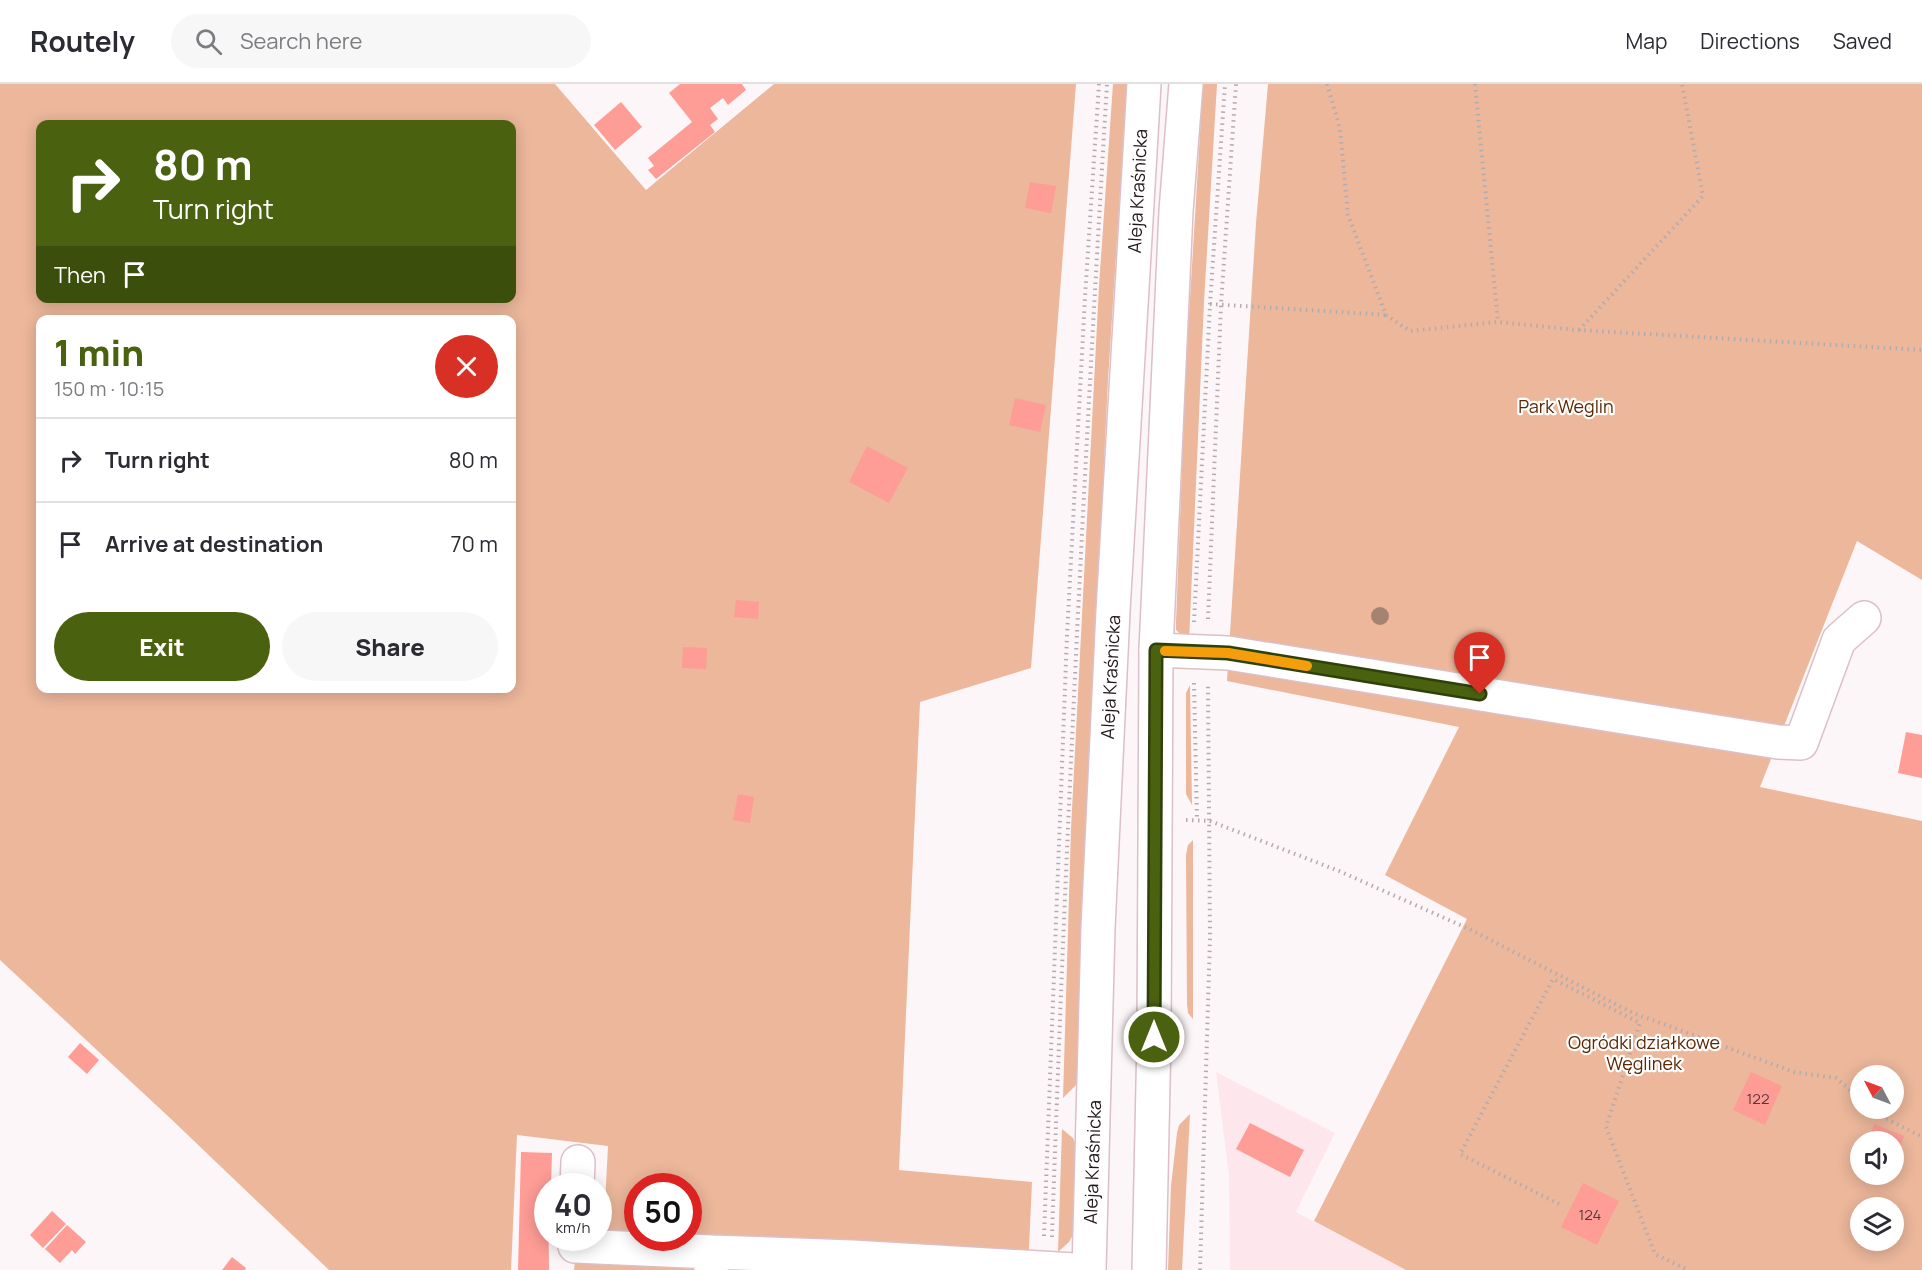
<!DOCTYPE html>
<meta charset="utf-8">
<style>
:root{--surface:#fff;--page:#f7f7f7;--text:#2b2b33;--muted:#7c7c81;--line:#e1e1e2;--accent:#4a620f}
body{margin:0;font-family:Manrope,sans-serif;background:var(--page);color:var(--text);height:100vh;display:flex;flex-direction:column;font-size:22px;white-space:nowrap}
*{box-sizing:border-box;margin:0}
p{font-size:20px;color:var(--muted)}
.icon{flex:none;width:33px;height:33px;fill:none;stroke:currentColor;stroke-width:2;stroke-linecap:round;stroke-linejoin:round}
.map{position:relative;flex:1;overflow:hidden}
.panel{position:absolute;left:36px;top:231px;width:480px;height:378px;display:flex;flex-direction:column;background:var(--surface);border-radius:12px;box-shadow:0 3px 15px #0003}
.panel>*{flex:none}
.banner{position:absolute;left:36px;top:36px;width:480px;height:183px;border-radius:12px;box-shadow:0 3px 15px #0003;background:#4a620f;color:#fff;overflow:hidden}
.needle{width:39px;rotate:311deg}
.fabs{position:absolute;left:1850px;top:981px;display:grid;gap:12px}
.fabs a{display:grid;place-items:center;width:54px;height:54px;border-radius:50%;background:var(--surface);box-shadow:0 3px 15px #0003;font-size:30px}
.speed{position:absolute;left:534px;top:1089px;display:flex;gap:12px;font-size:30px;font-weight:700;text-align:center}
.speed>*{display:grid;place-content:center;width:78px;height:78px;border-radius:50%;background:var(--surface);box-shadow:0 3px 15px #0003;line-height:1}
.speed small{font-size:15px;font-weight:400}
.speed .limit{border:9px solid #d22;background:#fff;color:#111}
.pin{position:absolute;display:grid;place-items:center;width:51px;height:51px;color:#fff;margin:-62px -26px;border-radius:50% 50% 50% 0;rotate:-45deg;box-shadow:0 0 6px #0007}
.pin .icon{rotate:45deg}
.me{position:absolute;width:66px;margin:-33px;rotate:0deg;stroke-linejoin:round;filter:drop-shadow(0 0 4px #0008)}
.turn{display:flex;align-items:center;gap:21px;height:126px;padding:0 18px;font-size:27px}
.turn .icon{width:78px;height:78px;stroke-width:2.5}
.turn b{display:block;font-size:42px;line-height:51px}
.then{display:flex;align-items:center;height:57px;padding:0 18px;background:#0003;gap:12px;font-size:22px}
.round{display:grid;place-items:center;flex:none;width:63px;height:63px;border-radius:32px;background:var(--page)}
.head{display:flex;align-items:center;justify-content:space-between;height:102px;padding:0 18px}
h1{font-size:36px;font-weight:800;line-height:45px;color:var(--accent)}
.action{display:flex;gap:12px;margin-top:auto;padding:12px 18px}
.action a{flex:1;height:69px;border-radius:36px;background:var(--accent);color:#fff;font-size:24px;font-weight:800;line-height:69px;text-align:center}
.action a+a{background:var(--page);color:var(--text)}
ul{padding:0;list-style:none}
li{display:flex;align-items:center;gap:18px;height:84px;padding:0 18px;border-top:2px solid var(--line)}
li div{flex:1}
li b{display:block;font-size:22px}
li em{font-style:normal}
header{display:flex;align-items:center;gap:36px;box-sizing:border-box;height:84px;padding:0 30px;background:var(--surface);border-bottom:2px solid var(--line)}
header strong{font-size:28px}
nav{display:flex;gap:33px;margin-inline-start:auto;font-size:21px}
.search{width:420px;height:54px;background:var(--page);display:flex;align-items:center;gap:15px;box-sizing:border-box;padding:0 21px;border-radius:33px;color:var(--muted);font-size:22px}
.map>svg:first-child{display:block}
</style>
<header>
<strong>Routely</strong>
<div class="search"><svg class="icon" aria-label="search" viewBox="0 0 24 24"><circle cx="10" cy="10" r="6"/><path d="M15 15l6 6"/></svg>Search here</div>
<nav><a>Map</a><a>Directions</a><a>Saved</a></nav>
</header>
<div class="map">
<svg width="1922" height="1186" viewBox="0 0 1922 1186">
<rect width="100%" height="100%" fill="#fdf6f8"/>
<path fill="#fde6ec" d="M1216 988 1335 1049 1296 1128 1406 1186H1230L1229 1092Z"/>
<path fill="#ecb79b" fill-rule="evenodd" d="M0 0H555L646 106 774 0H1076L1031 584 920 618 899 1086 1032 1098 1028 1186H574L575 1177 602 1178 608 1062 517 1051 511 1186H329L170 1034 0 876ZM40 40H512V214H40ZM40 236H512V604H40ZM638 1102H688V1154H638Z
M1113 0H1127L1108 296 1087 729 1078 990 1076 1001 1063 1014 1071 745 1099 202Z
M1203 0H1217L1204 218 1189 558 1176 546V538L1186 281Z
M1268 0H1922V496L1857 457 1760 703 1922 737V1186H1406L1314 1137 1467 835 1385 791 1459 643 1227 597 1256 139ZM1860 992H1893V1024H1860ZM1860 1058H1893V1090H1860ZM1860 1124H1893V1156H1860Z
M1190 601 1192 721 1186 710V609Z
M1193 756V935L1188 929 1187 920 1186 771 1188 761Z
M1190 1030 1182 1186H1168L1171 1102 1177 1049 1179 1041Z
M1062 1045 1073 1054 1077 1065 1074 1149 1069 1158 1058 1168Z"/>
<path fill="#fe9c96" d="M680 0H742L746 6 728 21 723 14 710 24 718 35 710 41 715 48 656 95 648 86 654 82 648 74 692 38 669 9Z
M621 18 642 43 615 66 594 41Z
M1030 98 1056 102 1051 129 1025 124Z
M1015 314 1046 321 1040 348 1009 341Z
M867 362 908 384 889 419 849 398Z
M736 516 759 518 758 535 734 533Z
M683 563 707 564 706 585 682 584Z
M1906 648 1922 651V694L1898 689Z
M738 710 754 713 750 739 733 736Z
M80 959 99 976 87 990 68 973Z
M1751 988 1782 1002 1765 1041 1733 1026Z
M1250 1039 1304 1066 1290 1093 1236 1065Z
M1874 1040 1904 1052 1893 1084V1058H1868Z
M521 1068 552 1069 551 1102H548L549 1186H518Z
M1583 1099 1619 1117 1597 1161 1561 1143Z
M52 1127 66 1140 43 1164 30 1151Z
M67 1141 86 1158 75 1170 72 1166 60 1179 45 1165Z
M232 1173 246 1184 245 1186H222Z"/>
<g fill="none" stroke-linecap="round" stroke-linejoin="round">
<g stroke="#dcbfc7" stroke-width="36">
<path id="minor" d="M1156 566 1228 569 1778 658 1801 659 1839 556 1864 534
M577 1102 578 1078
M575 1154V1162L712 1168
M711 1186 712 1168 852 1173
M852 1186V1173L1074 1186"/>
</g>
<g stroke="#dcbfc7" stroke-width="36">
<path id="major" d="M1089 1186 1098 844 1113 527 1144 0
M1149 1186 1154 953 1156 566 1176 127 1186 0"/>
</g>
<path stroke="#b3abad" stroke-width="4" stroke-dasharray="1.5 4.5" stroke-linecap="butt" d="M1327 0 1340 45 1348 131 1386 231 1410 247 1498 238 1578 246 1922 266
M1475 0 1498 238
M1210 220 1386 231
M1579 246 1703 112 1682 0
M1208 535 1221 221 1236 0
M1194 538 1210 220 1225 0
M1194 599 1197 736
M1186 736 1210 737 1339 787 1469 845 1633 929 1794 988 1836 994 1860 1014
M1872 1024 1881 1032 1922 1053
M1559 1120 1460 1070 1553 895 1640 939 1606 1043 1655 1170 1688 1186
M1044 1152 1067 551 1085 213 1099 0
M1052 1153C1065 768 1084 384 1107 0
M1200 1186 1210 854 1208 600"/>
<use href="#minor" stroke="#fff" stroke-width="33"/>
<use href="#major" stroke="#fff" stroke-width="33"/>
</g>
<circle fill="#a48471" cx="1380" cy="532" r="9"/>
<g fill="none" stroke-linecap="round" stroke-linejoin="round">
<g stroke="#30400a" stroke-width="15">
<path id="route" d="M1154 953 1156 566 1228 569 1480 610"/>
</g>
<use href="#route" stroke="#4a620f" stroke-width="10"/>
<path stroke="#f59e0b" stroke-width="10" d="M1165 567 1228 569 1307 582"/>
</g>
<g text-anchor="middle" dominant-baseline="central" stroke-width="4.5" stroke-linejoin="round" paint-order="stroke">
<g font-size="15" fill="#583839">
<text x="1758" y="1014">122</text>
<text x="1590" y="1130">124</text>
</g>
<g font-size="18" fill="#21161a" stroke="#fff">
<text transform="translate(1137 107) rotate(-87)">Aleja Kraśnicka</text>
<text transform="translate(1110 593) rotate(-87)">Aleja Kraśnicka</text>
<text transform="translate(1092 1078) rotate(-88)">Aleja Kraśnicka</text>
</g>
<g font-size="18" fill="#5c2703" stroke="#fff">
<text x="1566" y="322">Park Weglin</text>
<text x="1644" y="958">Ogródki działkowe<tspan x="1644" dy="21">Węglinek</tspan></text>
</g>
</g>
</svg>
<div class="fabs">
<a><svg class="needle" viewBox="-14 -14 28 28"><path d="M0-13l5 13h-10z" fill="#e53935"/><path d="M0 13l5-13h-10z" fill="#7c7c81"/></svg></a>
<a><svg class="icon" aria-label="sound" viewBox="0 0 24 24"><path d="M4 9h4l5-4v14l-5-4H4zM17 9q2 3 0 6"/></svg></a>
<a><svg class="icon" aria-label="layers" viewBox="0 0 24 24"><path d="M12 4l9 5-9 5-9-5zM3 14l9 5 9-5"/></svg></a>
</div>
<div class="speed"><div>40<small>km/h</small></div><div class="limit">50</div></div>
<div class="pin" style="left:1480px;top:610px;background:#d93025"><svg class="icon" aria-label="arrive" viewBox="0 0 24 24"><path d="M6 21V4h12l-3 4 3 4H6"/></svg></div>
<svg class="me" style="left:1154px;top:953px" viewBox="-20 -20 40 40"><circle r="17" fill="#4a620f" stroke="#fff" stroke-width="3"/><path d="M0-11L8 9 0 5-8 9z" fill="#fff"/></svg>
<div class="banner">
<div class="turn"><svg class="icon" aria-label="right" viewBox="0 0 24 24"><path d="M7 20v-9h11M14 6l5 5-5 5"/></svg><div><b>80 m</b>Turn right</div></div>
<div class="then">Then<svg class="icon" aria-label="arrive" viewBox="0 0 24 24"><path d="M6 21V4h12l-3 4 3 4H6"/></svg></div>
</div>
<section class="panel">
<div class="head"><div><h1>1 min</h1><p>150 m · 10:15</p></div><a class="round" style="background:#d93025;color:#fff"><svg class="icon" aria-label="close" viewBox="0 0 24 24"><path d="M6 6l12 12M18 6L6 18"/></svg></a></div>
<ul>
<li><svg class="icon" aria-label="right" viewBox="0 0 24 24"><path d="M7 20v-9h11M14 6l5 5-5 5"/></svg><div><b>Turn right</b></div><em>80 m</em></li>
<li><svg class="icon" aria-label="arrive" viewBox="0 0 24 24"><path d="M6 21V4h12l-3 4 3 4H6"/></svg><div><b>Arrive at destination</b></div><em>70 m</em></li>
</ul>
<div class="action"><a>Exit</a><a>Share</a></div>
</section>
</div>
